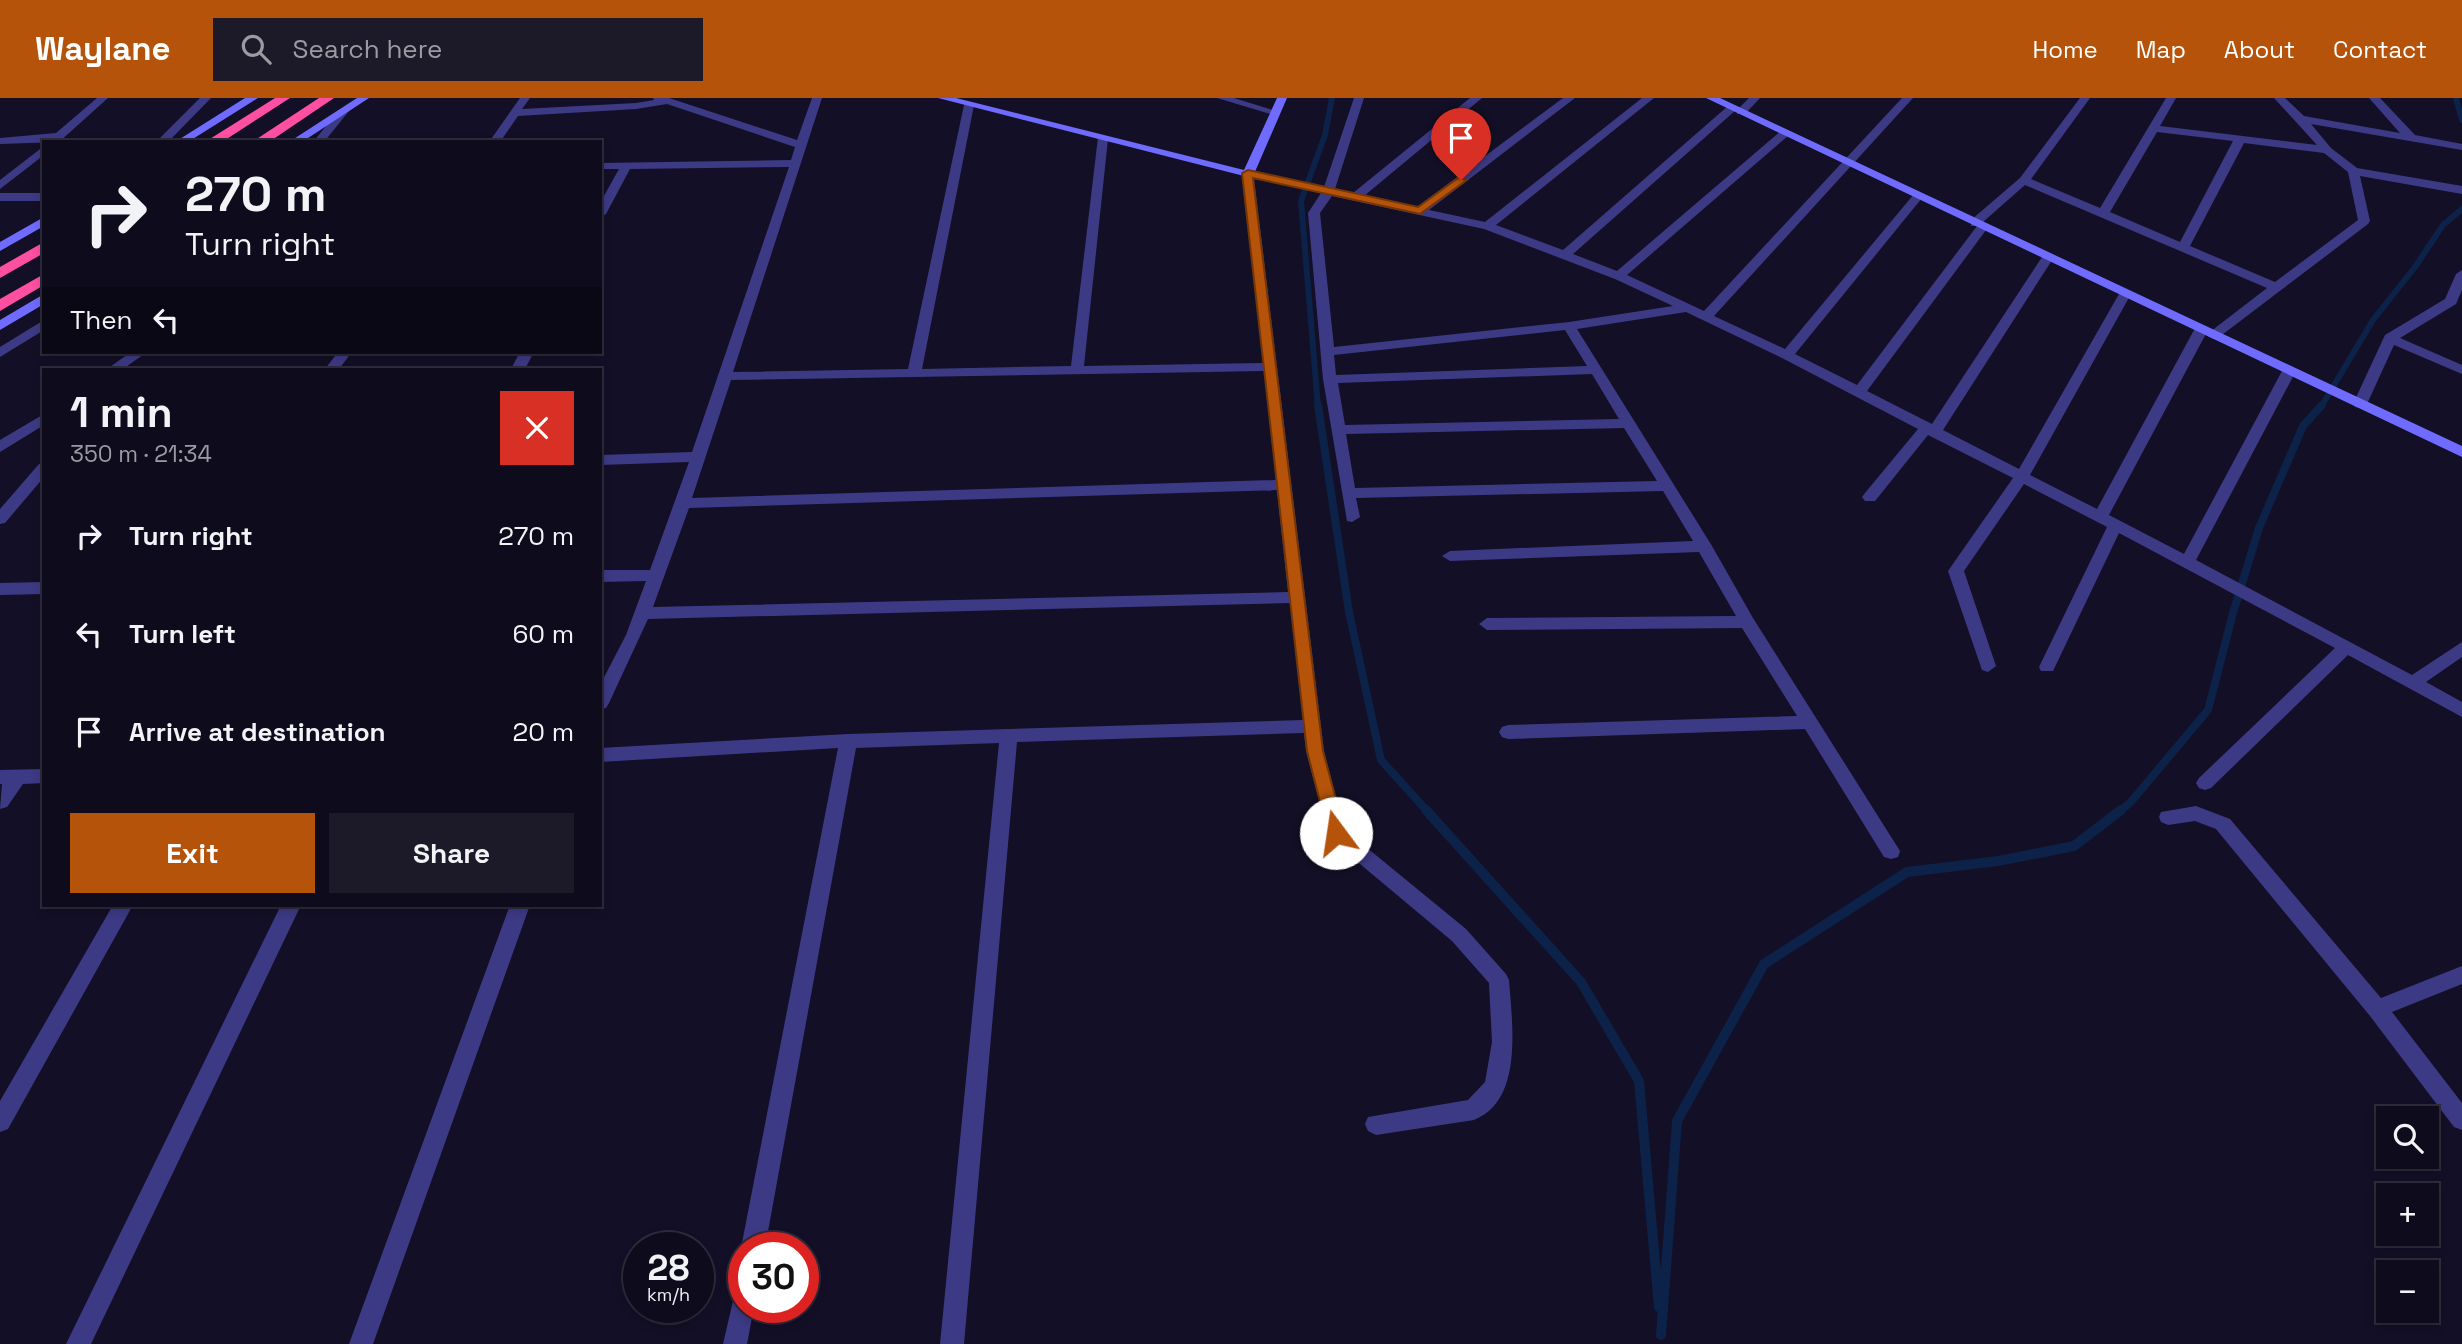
<!DOCTYPE html>
<meta charset="utf-8">
<style>
:root{--surface:#0e0b1c;--page:#1c1929;--text:#f1f3f6;--muted:#9b9ba3;--line:#2e2b3b;--accent:#b45309}
body{margin:0;font-family:"Space Grotesk",sans-serif;background:var(--page);color:var(--text);height:100vh;display:flex;flex-direction:column;font-size:26px;white-space:nowrap}
*{box-sizing:border-box;margin:0}
p{font-size:23px;color:var(--muted)}
.icon{flex:none;width:38px;height:38px;fill:none;stroke:currentColor;stroke-width:2;stroke-linecap:round;stroke-linejoin:round}
.map{position:relative;flex:1;overflow:hidden}
.panel{position:absolute;left:42px;top:270px;width:560px;height:539px;display:flex;flex-direction:column;background:var(--surface);border-radius:0px;box-shadow:0 4px 10px #0003,0 0 0 2px var(--line)}
.panel>*{flex:none}
.top-card{position:absolute;left:42px;top:42px;width:560px;height:214px;border-radius:0px;box-shadow:0 4px 10px #0003,0 0 0 2px var(--line);background:#0e0b1c;color:var(--text);overflow:hidden}
.buttons{position:absolute;left:2376px;top:1008px;display:grid;gap:14px}
.buttons a{display:grid;place-items:center;width:63px;height:63px;border-radius:0px;background:var(--surface);box-shadow:0 4px 10px #0003,0 0 0 2px var(--line);font-size:35px}
.speed{position:absolute;left:623px;top:1134px;display:flex;gap:14px;font-size:35px;font-weight:700;text-align:center}
.speed>*{display:grid;place-content:center;width:91px;height:91px;border-radius:50%;background:var(--surface);box-shadow:0 4px 10px #0003,0 0 0 2px var(--line);line-height:1}
.speed small{font-size:18px;font-weight:400}
.speed .limit{border:10px solid #d22;background:#fff;color:#111}
.pin{position:absolute;display:grid;place-items:center;width:60px;height:60px;color:#fff;margin:-72px -30px;border-radius:50% 50% 50% 0;rotate:-45deg;box-shadow:0 0 7px #0007}
.pin .icon{rotate:45deg}
.me{position:absolute;width:77px;margin:-38px;rotate:346deg;stroke-linejoin:round;filter:drop-shadow(0 0 5px #0008)}
.turn{display:flex;align-items:center;gap:24px;height:147px;padding:0 28px;font-size:32px}
.turn .icon{width:91px;height:91px;stroke-width:2.5}
.turn b{display:block;font-size:49px;line-height:60px}
.then{display:flex;align-items:center;height:66px;padding:0 28px;background:#0003;gap:14px;font-size:26px}
.round{display:grid;place-items:center;flex:none;width:74px;height:74px;border-radius:0px;background:var(--page)}
.overview{display:flex;align-items:center;justify-content:space-between;height:119px;padding:0 28px}
h1{font-size:42px;font-weight:800;line-height:52px}
.primary-button{display:flex;gap:14px;margin-top:auto;padding:14px 28px}
.primary-button a{flex:1;height:80px;border-radius:0px;background:var(--accent);color:#fff;font-size:28px;font-weight:800;line-height:80px;text-align:center}
.primary-button a+a{background:var(--page);color:var(--text)}
ul{padding:0;list-style:none}
li{display:flex;align-items:center;gap:21px;height:98px;padding:0 28px}
li div{flex:1}
li b{display:block;font-size:26px}
li em{font-style:normal}
header{display:flex;align-items:center;gap:42px;box-sizing:border-box;height:98px;padding:0 35px;background:var(--accent);color:#fff}
header strong{font-size:33px}
nav{display:flex;gap:38px;margin-inline-start:auto;font-size:24px}
.search{width:490px;height:63px;background:var(--page);display:flex;align-items:center;gap:18px;box-sizing:border-box;padding:0 24px;border-radius:0px;color:var(--muted);font-size:26px}
.map>svg:first-child{display:block}
</style>
<header>
<strong>Waylane</strong>
<div class="search"><svg class="icon" aria-label="search" viewBox="0 0 24 24"><circle cx="10" cy="10" r="6"/><path d="M15 15l6 6"/></svg>Search here</div>
<nav><a>Home</a><a>Map</a><a>About</a><a>Contact</a></nav>
</header>
<div class="map">
<svg width="2462" height="1246" viewBox="0 0 2462 1246">
<rect width="100%" height="100%" fill="#130f26"/>
<g fill="none" stroke-linecap="round" stroke-linejoin="round">
<path stroke="#0c2248" stroke-width="6" d="M2456 0 2462 22
M1318 309 1301 103 1325 37 1332 0
M2321 309 2373 222 2415 169 2443 127 2462 111"/>
<path stroke="#0c2248" stroke-width="8" d="M1318 307 1349 514 1381 662 1428 714
M2119 714 2130 705 2208 612 2233 515 2259 430 2303 328 2322 307"/>
<path stroke="#0c2248" stroke-width="10" d="M1426 712 1581 884 1639 983 1659 1209
M1661 1237 1677 1023 1764 866 1907 774 1998 763 2074 748 2121 712"/>
<path fill="#3d3a85" fill-rule="evenodd" d="M97 0H108L59 44 0 46V40L56 35Z
M200 0H211L168 44H156Z
M520 0H530L522 11 636 5 654 2 653 0H669L797 42 812 0H822L733 274 908 271 964 7 969 4 974 7 922 271 1071 268 1098 39 1108 41 1084 268 1263 265 1242 76 1248 73 1324 89 1354 0H1364L1335 91 1353 95 1470 0H1482L1364 98 1417 109 1563 0H1575L1429 112 1485 124 1642 0H1654L1496 127 1563 152 1728 8H1736V12L1573 156 1617 173 1781 33H1789V37L1627 177 1704 213 1902 0H1913L1714 218 1785 251 1914 96H1922V100L1795 256 1857 287 1977 128H1971V122L2020 80 2080 0H2090L2031 81 2100 110 2166 0H2176L2160 28 2317 47 2274 0H2285L2304 18 2400 35 2369 0H2380L2415 37 2462 46V52L2311 26 2331 50 2357 70 2462 88V96L2360 78 2370 123 2368 126 2218 240 2213 241 2206 237 2267 190 2025 87 1983 124 1989 128 1867 293 1932 326 2044 156H2052L2054 159 1943 332 2019 371 2119 196 2120 193H2130L2131 196 2030 377 2097 411 2194 232 2196 229H2206L2208 232 2109 417 2184 456 2282 273 2284 270H2294L2296 273 2196 462 2412 577 2462 544V559L2426 584 2462 604V619L2348 557 2211 690 2205 692 2199 690 2196 685 2199 680 2335 550 2119 435 2053 573H2041L2039 569 2107 429 2024 386 1964 473 1996 568 1988 574 1982 572 1948 473 2013 380 1928 337 1875 403H1865L1862 399 1865 395 1918 331 1782 260 1686 214 1577 231 1712 448 1753 520 1900 753 1898 759 1891 761 1884 759 1805 631 1508 641 1502 639 1499 634 1502 629 1508 627 1797 618 1742 530 1487 532 1479 526 1487 520 1736 518 1699 454 1450 463 1442 458 1450 453 1693 443 1663 393 1356 400 1360 419 1352 424 1347 423 1323 281 1308 115 1321 95 1254 81 1324 653 1344 731 1466 831 1506 876 1509 882C1512 924 1524 1003 1474 1022L1376 1037 1368 1033 1365 1026 1368 1019 1468 1002 1485 984 1492 944 1489 885 1452 843 1329 740 1306 653 1304 635 1017 644 964 1246H940L999 645 856 650 765 1150H744V1156L741 1150 838 650 600 664V650L848 636 1303 622 1290 505 648 521 609 605 606 610 600 611V587L626 537 646 483 600 484V472H650L689 364 600 367V357L692 354 789 69 630 71 606 116 600 120V105L619 71H600V65L791 62 795 49 667 6 636 11 518 18 500 44H489ZM2157 34 2233 43 2180 144 2110 114ZM2244 45 2324 55 2348 74 2358 122 2275 184 2190 148ZM1332 98 1484 131 1615 181 1673 208 1569 224 1334 249 1320 115ZM1565 232 1587 268 1336 277 1334 257ZM1264 273 1276 382 692 400 731 282ZM1592 276 1619 321 1345 327 1338 285ZM1624 330 1657 383 1355 390 1346 336ZM1277 392 1288 494 653 509 689 410Z
M1217 0H1234L1279 14 1274 17Z
M1749 0H1760L1745 16H1737V12Z
M340 11 349 13 324 44H313Z
M44 48V57L0 91V82Z
M0 95H44V103H0Z
M2462 172V192L2456 206 2400 240 2462 267V276L2394 247 2367 306 2360 310 2355 309 2353 306 2385 237 2445 201 2456 176Z
M44 222V232L0 259V249Z
M131 254H147L123 271H107Z
M338 254H352L339 271H325Z
M520 254H534L525 271H511Z
M44 316V327L0 354V342Z
M44 364V379L5 425 0 426V411L39 366Z
M44 484V496L0 497V485Z
M44 671V685L23 686 7 709 0 711 2 686H0V672Z
M2196 708 2230 721 2381 900 2462 868V886L2392 914 2462 1005V1032L2454 1029 2370 918 2216 731 2195 723 2168 727 2161 724 2159 719 2161 714Z
M113 807H133L8 1031 0 1034V1003Z
M281 807H301L91 1246H66Z
M510 807H530L373 1246H349Z
M744 1186V1209H754L747 1246H723L736 1190Z"/>
<path fill="#6f6bff" fill-rule="evenodd" d="M245 0H258L188 44H175Z
M357 0H369L302 44H289Z
M938 0H956L1244 72 1277 0H1287L1254 76 1248 79Z
M1706 0H1720L2462 348V359Z
M44 119V128L0 153V144Z
M44 196V206L0 232V222Z"/>
<path fill="#ff4fa3" fill-rule="evenodd" d="M275 0H290L222 44H205Z
M319 0H334L269 44H252Z
M44 144V155L0 180V169Z
M44 176V187L0 213V201Z"/>
</g>
<path fill="#b45309" stroke="#753606" stroke-width="2" d="M1248 72 1418 109 1458 80 1467 82 1420 116 1253 80 1323 653 1345 735 1342 740H1330L1328 735 1307 653 1242 75Z"/>
</svg>
<div class="buttons">
<a><svg class="icon" aria-label="search" viewBox="0 0 24 24"><circle cx="10" cy="10" r="6"/><path d="M15 15l6 6"/></svg></a>
<a>+</a>
<a>−</a>
</div>
<div class="speed"><div>28<small>km/h</small></div><div class="limit">30</div></div>
<div class="pin" style="left:1461px;top:82px;background:#d93025"><svg class="icon" aria-label="arrive" viewBox="0 0 24 24"><path d="M6 21V4h12l-3 4 3 4H6"/></svg></div>
<svg class="me" style="left:1336px;top:735px" viewBox="-20 -20 40 40"><circle r="19" fill="#fff"/><path d="M0-13L10 11 0 6-10 11z" fill="#b45309"/></svg>
<div class="top-card">
<div class="turn"><svg class="icon" aria-label="right" viewBox="0 0 24 24"><path d="M7 20v-9h11M14 6l5 5-5 5"/></svg><div><b>270 m</b>Turn right</div></div>
<div class="then">Then<svg class="icon" aria-label="left" viewBox="0 0 24 24"><path d="M17 20v-9H6M10 6l-5 5 5 5"/></svg></div>
</div>
<section class="panel">
<div class="overview"><div><h1>1 min</h1><p>350 m · 21:34</p></div><a class="round" style="background:#d93025;color:#fff"><svg class="icon" aria-label="close" viewBox="0 0 24 24"><path d="M6 6l12 12M18 6L6 18"/></svg></a></div>
<ul>
<li><svg class="icon" aria-label="right" viewBox="0 0 24 24"><path d="M7 20v-9h11M14 6l5 5-5 5"/></svg><div><b>Turn right</b></div><em>270 m</em></li>
<li><svg class="icon" aria-label="left" viewBox="0 0 24 24"><path d="M17 20v-9H6M10 6l-5 5 5 5"/></svg><div><b>Turn left</b></div><em>60 m</em></li>
<li><svg class="icon" aria-label="arrive" viewBox="0 0 24 24"><path d="M6 21V4h12l-3 4 3 4H6"/></svg><div><b>Arrive at destination</b></div><em>20 m</em></li>
</ul>
<div class="primary-button"><a>Exit</a><a>Share</a></div>
</section>
</div>
